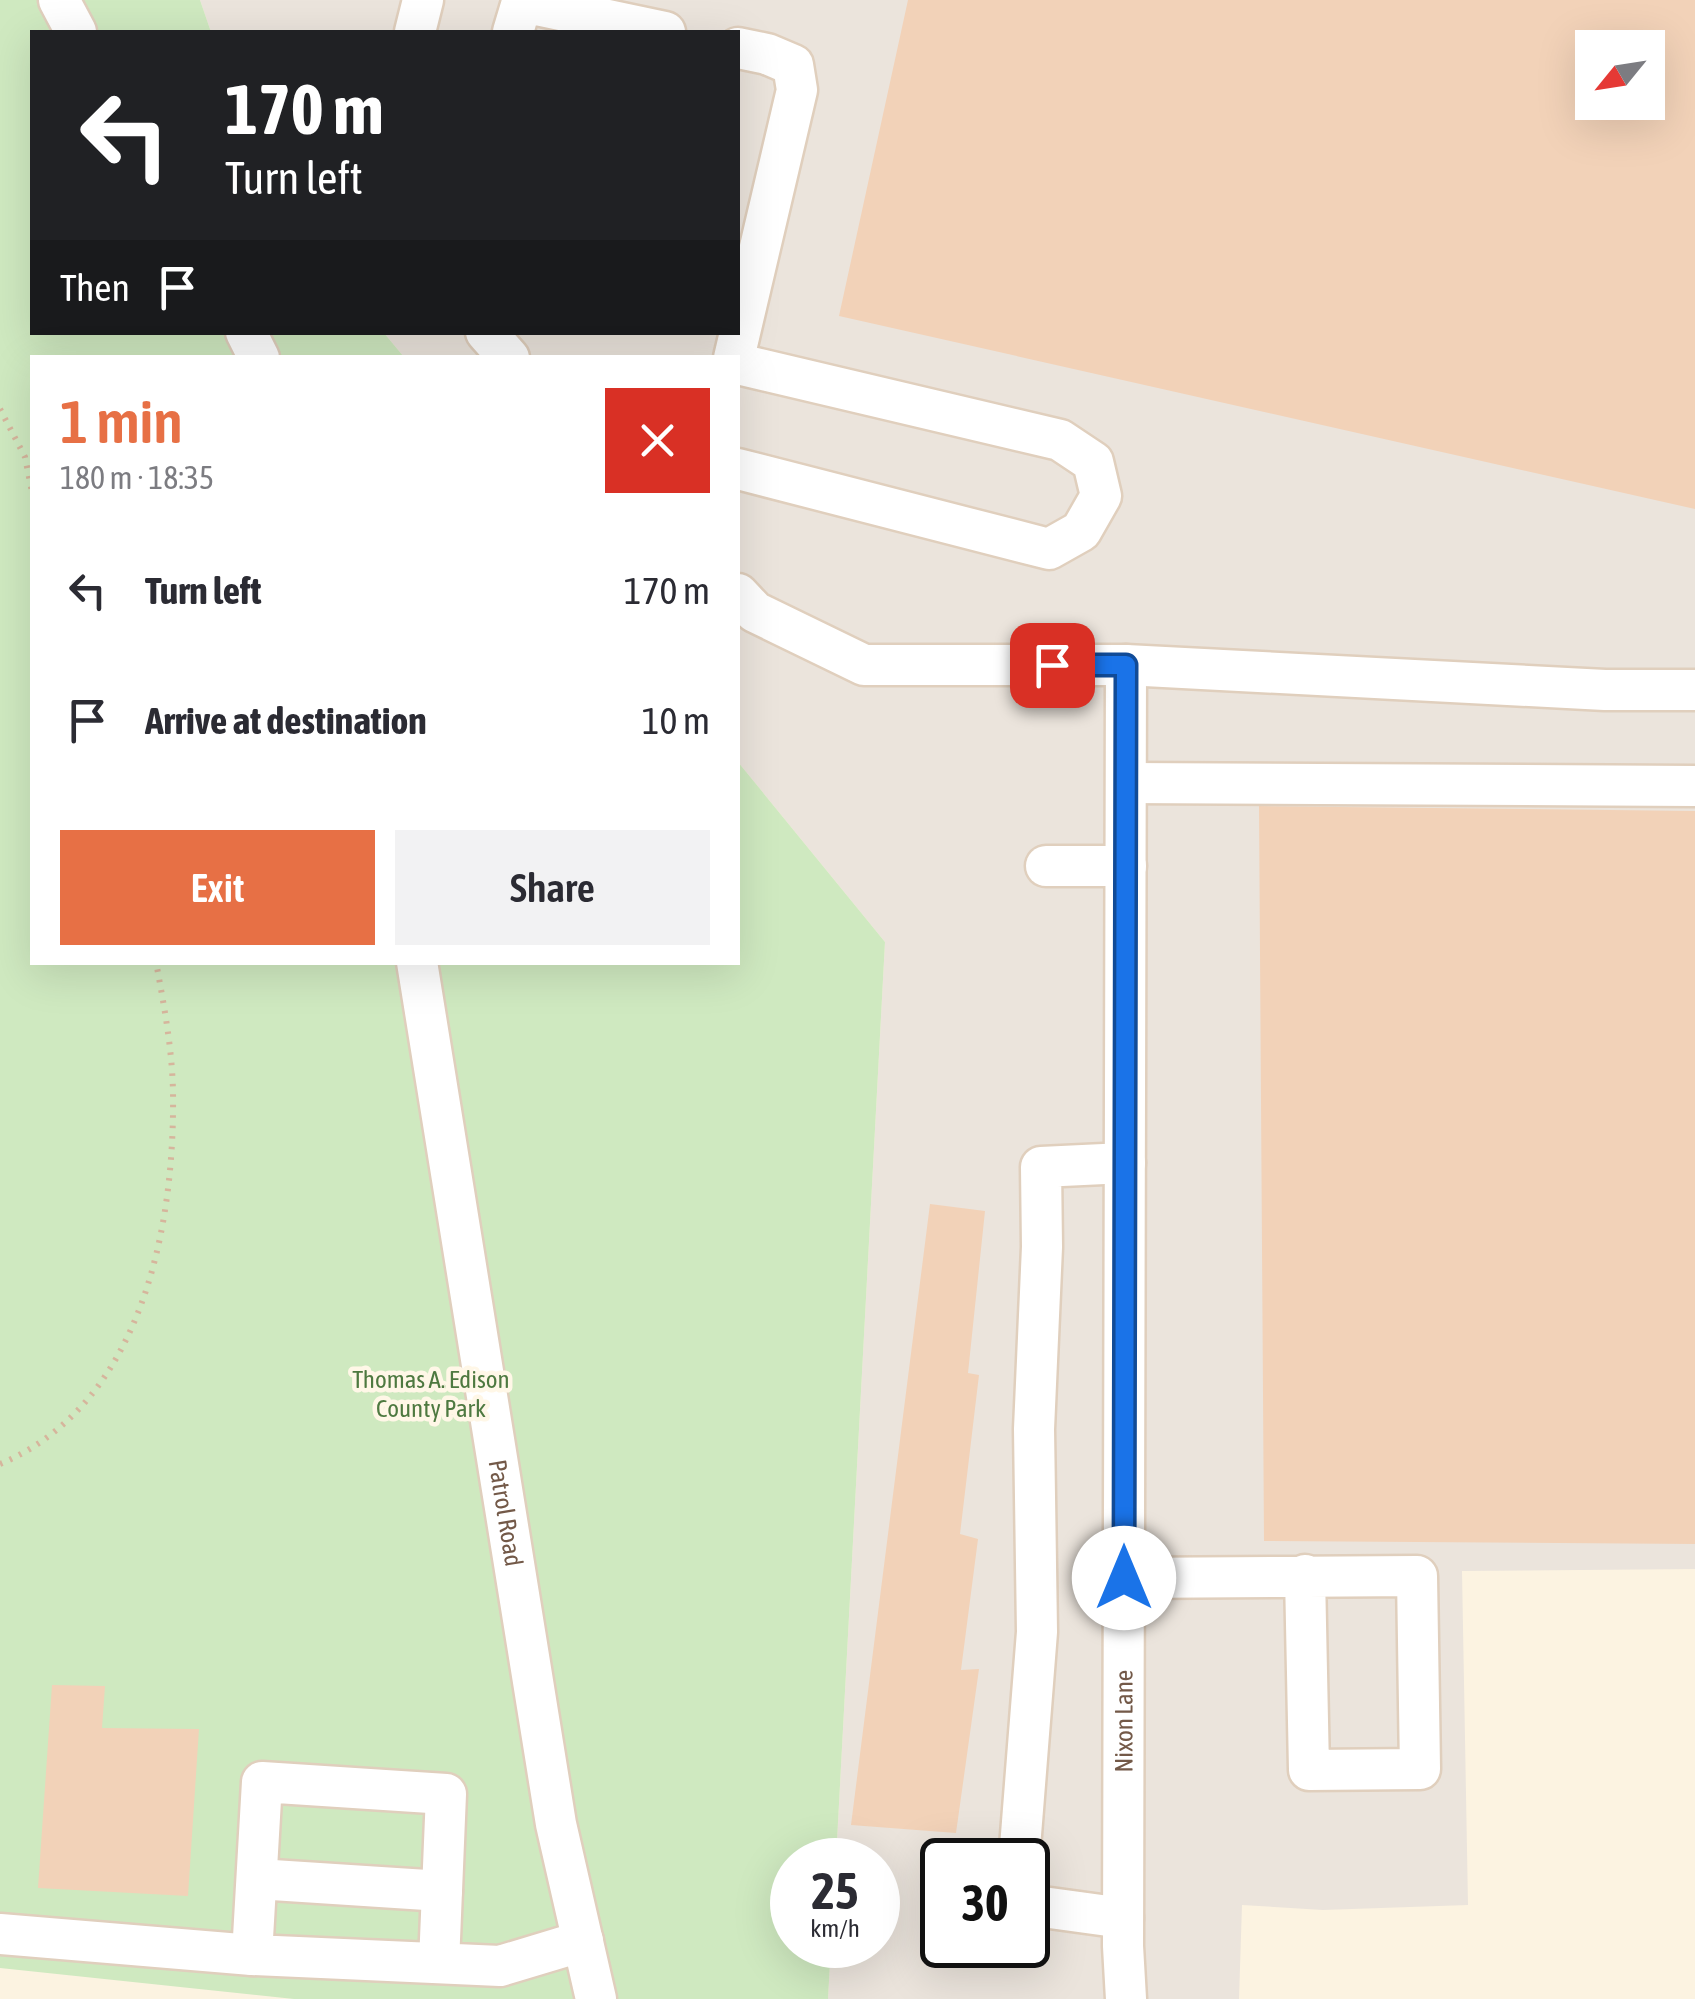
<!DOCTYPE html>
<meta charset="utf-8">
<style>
:root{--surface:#fff;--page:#f2f2f3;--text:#2b2b33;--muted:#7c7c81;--accent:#e77045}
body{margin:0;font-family:"Asap Condensed",sans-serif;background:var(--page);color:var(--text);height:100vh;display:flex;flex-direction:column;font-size:38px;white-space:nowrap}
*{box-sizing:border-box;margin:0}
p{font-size:32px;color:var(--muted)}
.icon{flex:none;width:55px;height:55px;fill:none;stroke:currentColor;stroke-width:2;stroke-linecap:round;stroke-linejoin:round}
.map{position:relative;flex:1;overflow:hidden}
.drawer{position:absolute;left:30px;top:355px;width:710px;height:610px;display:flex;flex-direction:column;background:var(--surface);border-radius:0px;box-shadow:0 10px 40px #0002}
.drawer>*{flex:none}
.banner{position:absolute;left:30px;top:30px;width:710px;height:305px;border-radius:0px;box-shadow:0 10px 40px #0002;background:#202124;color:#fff;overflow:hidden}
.needle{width:65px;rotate:240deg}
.fabs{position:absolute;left:1575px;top:30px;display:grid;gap:20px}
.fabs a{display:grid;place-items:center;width:90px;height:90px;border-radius:0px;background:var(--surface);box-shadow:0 10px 40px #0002;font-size:50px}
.speed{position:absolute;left:770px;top:1838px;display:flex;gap:20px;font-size:50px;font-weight:700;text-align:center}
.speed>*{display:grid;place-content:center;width:130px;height:130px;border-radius:50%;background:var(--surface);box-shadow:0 10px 40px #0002;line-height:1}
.speed small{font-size:25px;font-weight:400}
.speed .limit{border:5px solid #111;border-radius:15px;background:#fff;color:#111}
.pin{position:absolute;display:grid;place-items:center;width:85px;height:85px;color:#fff;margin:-42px;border-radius:20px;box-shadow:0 5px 15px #0006}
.me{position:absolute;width:110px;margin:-55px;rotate:0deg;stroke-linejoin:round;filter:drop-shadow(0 0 8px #0008)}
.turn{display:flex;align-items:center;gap:35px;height:210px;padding:0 30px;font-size:45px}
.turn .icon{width:130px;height:130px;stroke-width:2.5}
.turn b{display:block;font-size:70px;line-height:85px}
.then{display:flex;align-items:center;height:95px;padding:0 30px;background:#0003;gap:20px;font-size:38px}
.round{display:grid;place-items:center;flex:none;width:105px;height:105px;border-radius:0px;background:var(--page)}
.overview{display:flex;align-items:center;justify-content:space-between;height:170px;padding:0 30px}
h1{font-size:60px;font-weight:600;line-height:75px;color:var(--accent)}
.cta{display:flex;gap:20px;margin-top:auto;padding:20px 30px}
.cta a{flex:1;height:115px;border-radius:0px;background:var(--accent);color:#fff;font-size:40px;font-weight:600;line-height:115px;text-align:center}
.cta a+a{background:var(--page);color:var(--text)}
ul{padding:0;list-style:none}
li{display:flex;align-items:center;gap:30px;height:130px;padding:0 30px}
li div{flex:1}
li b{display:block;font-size:38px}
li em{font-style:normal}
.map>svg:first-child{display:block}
</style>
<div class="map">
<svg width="1695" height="1999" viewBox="0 0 1695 1999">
<rect width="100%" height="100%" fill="#fcf3e1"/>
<path fill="#ebe4dc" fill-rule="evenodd" d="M200 0H1695V1569L1462 1571 1468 1905 1323 1910 1242 1905 1239 1999H828L831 1945H878V1860H836L885 942 738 762V358L404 357 384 333 738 332V32H211ZM1592 48H1648V102H1592ZM942 1860H1028V1945H942Z"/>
<path fill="#cfe9c0" d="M0 0H200L211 32H32V332L384 333 404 357 32 358V962H738V762L885 942 836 1860H792V1945H831L828 1999H294L0 1968Z"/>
<path fill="#f2d2b8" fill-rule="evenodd" d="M908 0H1695V509L839 316ZM1592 48H1648V102H1592Z
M1259 806 1695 811V1544L1264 1541Z
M930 1204 985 1211 968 1373 979 1375 960 1534 978 1539 961 1670 979 1669 956 1833 851 1825Z
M52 1685 105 1686 102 1728 199 1729 188 1896 38 1888Z"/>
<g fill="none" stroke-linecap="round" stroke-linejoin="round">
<g stroke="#e0cfbd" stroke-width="45">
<g id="minor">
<path d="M59 0 76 32"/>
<path d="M415 32 423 0"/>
<path d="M513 32 522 2 665 32"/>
<path d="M246 332 259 358"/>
<path d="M486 332 509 358"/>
<path d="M734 358 797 90 793 65 767 54 738 48"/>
<path d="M738 364 1060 440 1093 462 1101 496 1081 531 1049 549 738 469"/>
<path d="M738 594 755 612 864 665H1126L1605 690H1695"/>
<path d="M1127 783 1695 786"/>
<path d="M1046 866H1126"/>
<path id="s1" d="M417 962 556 1824 596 1999"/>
<path d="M1124 1578 1417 1576 1420 1769 1309 1770 1305 1575"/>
<path d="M1019 1860 1037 1632 1034 1429 1042 1247 1041 1167 1125 1163"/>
<path d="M257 1879 442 1891"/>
<path d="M1028 1905 1123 1918"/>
<path d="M0 1934 252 1955"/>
<path d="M439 1963 446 1794 262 1782 252 1955 500 1966 583 1941"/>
<path id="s2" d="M1126 1999 1123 1946 1126 665"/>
</g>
</g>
<path stroke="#d6b59c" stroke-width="6" stroke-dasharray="2.5 8" stroke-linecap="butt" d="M0 409 25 457 32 492
M0 1464C141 1405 175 1229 173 1091 172 1048 164 1005 156 962"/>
<use href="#minor" stroke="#fff" stroke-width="40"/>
</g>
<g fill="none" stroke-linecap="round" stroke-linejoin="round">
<g stroke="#114b97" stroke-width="25">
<path id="route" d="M1052 665H1126L1124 1578"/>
</g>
<use href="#route" stroke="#1a73e8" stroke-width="18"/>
</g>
<g text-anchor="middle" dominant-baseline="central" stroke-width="9" stroke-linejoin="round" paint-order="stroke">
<g font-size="25" fill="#4e7940" stroke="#fff7e7">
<text x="431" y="1379">Thomas A. Edison<tspan x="431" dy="29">County Park</tspan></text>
</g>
<g font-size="25" fill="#735948" stroke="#fff7e7">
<text stroke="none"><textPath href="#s1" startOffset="558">Patrol Road</textPath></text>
<text stroke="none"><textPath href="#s2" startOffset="278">Nixon Lane</textPath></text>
</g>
</g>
</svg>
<div class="fabs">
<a><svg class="needle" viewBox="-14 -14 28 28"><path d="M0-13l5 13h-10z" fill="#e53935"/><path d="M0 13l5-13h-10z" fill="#7c7c81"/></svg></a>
</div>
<div class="speed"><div>25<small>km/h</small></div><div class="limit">30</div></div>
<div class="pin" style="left:1052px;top:665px;background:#d93025"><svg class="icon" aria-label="arrive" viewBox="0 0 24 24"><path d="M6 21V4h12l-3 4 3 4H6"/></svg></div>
<svg class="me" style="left:1124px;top:1578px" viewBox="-20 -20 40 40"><circle r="19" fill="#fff"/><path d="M0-13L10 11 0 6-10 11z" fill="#1a73e8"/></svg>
<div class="banner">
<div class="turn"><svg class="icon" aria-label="left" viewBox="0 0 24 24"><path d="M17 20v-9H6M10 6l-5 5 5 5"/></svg><div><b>170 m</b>Turn left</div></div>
<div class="then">Then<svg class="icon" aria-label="arrive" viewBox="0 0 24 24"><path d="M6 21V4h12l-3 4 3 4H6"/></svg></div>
</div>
<section class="drawer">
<div class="overview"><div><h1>1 min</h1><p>180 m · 18:35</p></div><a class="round" style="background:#d93025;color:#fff"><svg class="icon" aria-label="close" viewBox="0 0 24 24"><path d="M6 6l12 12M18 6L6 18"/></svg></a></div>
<ul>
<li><svg class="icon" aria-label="left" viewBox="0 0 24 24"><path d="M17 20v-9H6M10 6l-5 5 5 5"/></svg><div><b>Turn left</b></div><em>170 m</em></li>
<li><svg class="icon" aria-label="arrive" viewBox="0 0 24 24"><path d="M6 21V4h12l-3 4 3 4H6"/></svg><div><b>Arrive at destination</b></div><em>10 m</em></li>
</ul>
<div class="cta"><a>Exit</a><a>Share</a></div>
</section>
</div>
